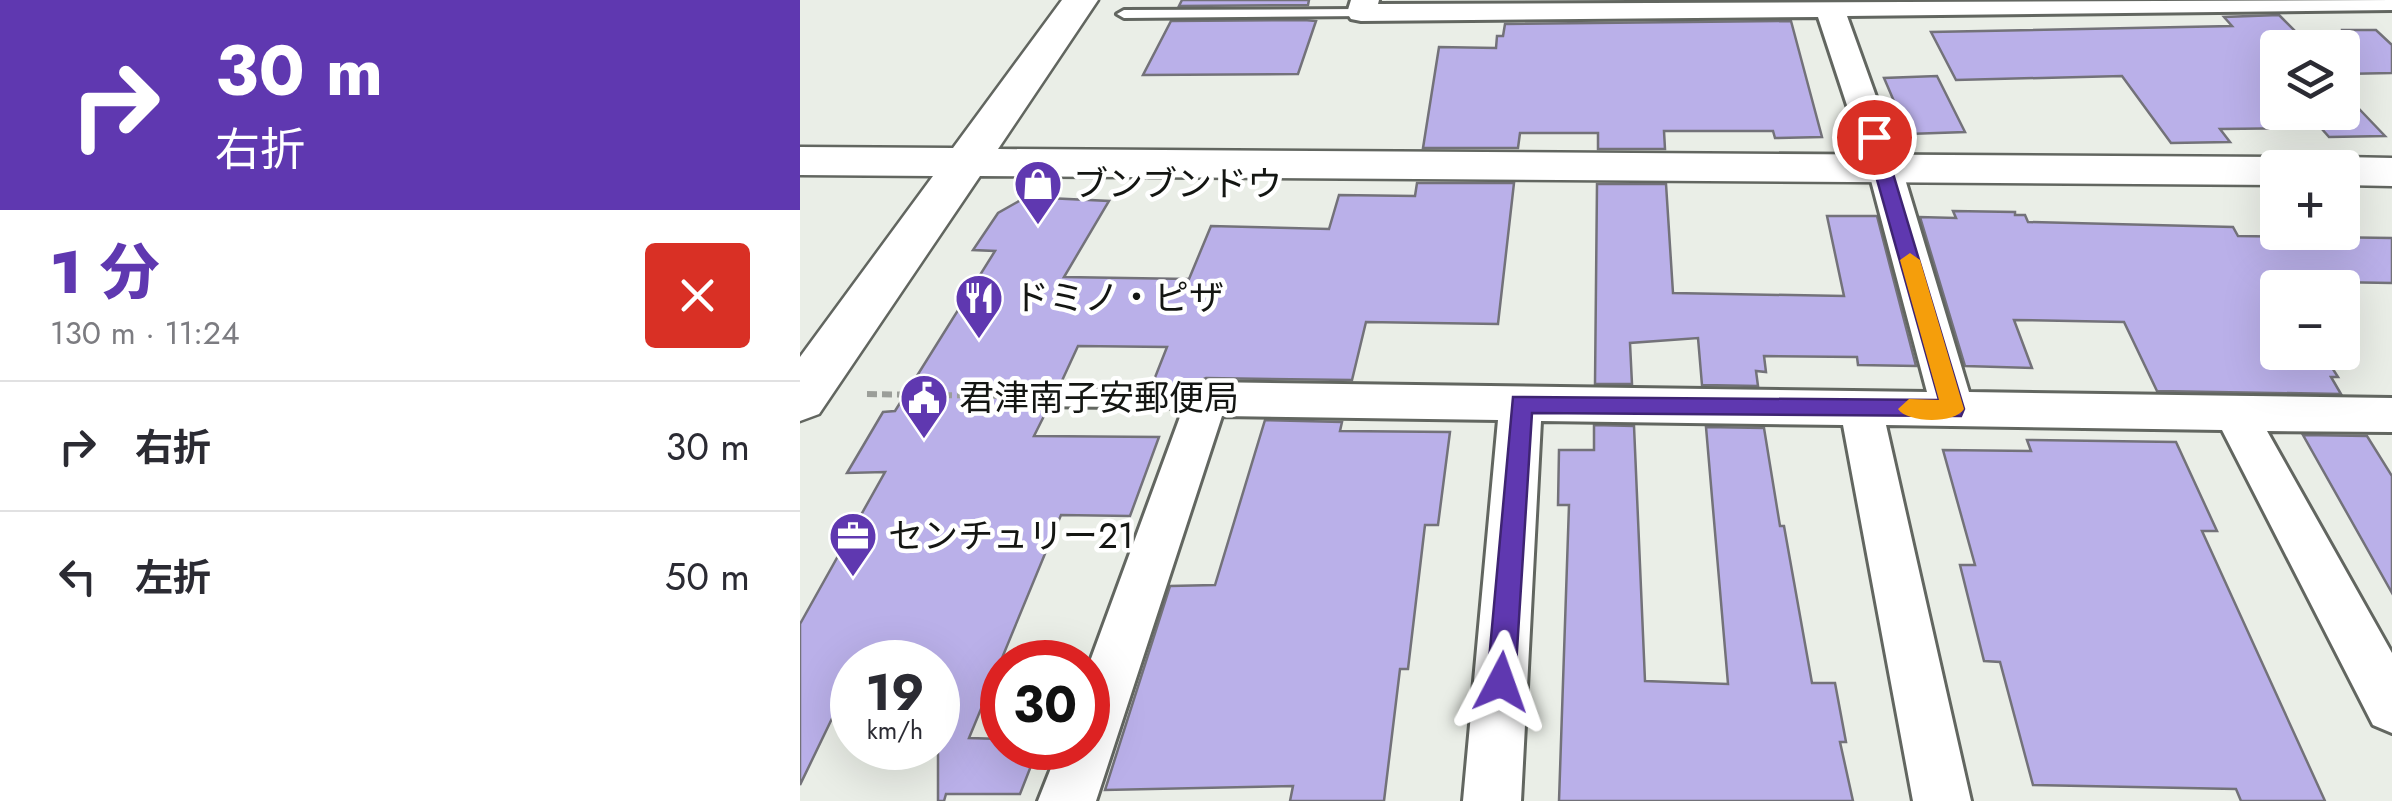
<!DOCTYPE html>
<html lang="ja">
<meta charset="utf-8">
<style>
:root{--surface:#fff;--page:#f2f2f3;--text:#2b2b33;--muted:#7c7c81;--line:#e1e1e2;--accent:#5f38b0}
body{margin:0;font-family:Jost,"Noto Sans JP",sans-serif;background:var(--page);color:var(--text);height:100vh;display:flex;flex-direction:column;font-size:38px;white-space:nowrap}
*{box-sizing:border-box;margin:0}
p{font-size:32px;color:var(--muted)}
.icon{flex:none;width:55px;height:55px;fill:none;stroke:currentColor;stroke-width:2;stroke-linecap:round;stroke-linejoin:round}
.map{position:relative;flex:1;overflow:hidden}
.details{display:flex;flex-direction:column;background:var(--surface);width:800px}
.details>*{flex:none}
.top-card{background:#5f38b0;color:#fff;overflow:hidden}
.fabs{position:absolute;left:1460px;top:30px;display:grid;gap:20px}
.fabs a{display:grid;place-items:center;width:100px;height:100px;border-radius:10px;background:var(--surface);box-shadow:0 10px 40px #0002;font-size:50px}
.speed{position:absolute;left:30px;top:640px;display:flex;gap:20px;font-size:50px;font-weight:700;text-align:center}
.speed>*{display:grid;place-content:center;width:130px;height:130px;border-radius:50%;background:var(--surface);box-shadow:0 10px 40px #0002;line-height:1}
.speed small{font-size:25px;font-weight:400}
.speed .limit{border:15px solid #d22;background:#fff;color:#111}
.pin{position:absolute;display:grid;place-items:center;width:85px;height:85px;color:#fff;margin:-42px;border:5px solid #fff;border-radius:50%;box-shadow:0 2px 10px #0007}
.me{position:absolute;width:110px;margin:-55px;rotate:4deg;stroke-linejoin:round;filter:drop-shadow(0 0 8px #0008)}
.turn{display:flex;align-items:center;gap:35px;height:210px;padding:0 50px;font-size:45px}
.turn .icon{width:130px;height:130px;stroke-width:2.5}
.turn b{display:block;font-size:70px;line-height:85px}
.round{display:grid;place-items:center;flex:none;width:105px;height:105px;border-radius:10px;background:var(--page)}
.headline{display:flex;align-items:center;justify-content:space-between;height:170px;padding:0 50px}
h1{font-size:60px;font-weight:800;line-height:75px;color:var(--accent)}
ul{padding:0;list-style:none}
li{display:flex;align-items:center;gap:30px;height:130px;padding:0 50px;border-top:2px solid var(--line)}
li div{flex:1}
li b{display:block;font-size:38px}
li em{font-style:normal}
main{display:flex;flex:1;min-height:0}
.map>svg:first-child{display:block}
</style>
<main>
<section class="details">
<div class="top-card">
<div class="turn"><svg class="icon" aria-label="right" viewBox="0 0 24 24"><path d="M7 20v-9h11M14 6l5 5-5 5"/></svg><div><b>30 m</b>右折</div></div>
</div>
<div class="headline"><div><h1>1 分</h1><p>130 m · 11:24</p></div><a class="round" style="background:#d93025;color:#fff"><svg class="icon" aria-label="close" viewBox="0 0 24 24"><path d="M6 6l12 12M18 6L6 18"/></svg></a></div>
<ul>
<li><svg class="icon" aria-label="right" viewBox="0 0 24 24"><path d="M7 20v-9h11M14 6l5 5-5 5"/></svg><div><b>右折</b></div><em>30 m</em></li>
<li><svg class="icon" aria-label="left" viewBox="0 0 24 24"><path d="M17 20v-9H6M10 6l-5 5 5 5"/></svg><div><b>左折</b></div><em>50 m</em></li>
</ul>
</section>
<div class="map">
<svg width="1592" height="801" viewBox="0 0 1592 801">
<rect width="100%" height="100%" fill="#eaeee7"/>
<path fill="#bab0e9" stroke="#737279" stroke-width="2.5" d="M382 0H509L508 5 379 6Z
M1479 15 1512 48H1478V112H1542V91L1585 136 1529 137 1521 128 1420 129 1430 142 1371 143 1322 76 1156 80 1131 32 1432 26 1424 17Z
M371 21 504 20 516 21 498 74 343 75Z
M991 21 1022 137 975 138 973 131H864L865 149H798V133H720L718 148H623L639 47 696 48 697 36H703L705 24Z
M1542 30H1576L1592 45V73L1542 74Z
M1137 76 1165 132 1108 134 1084 78Z
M617 183H714L698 324 566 322 552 380 406 378 387 386 352 385 367 347 278 346 260 385 231 384 220 389 217 399 222 406 247 410 234 436 359 437 330 516 261 515 169 738 202 739V748H238L220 794H146L144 801H138V662H52V677L0 785V624L85 472 47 473 83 412 95 411 195 251 173 250 198 213 226 197 309 201 264 277 389 279 411 226 529 229 539 195 615 196Z
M797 184H866L873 293 1044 296 1027 216H1077L1116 366 1058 365 1057 357 964 356 966 372 956 371 958 386 902 385 898 338 830 343 832 384H795Z
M1153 211 1215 212V215H1225L1228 222 1433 227 1438 236 1592 238V283L1478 281 1481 288H1478V352H1522L1538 377H1531L1541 394 1357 391 1324 322 1214 320 1232 368 1165 366 1120 217 1156 218Z
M465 420 542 422 540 431 650 432 638 525H625L608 669H600L584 801H490L493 786 305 790 370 586 415 585Z
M794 425 834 426 845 681 928 684 906 427 964 428 980 526H984L1012 683H1035L1046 742H1040L1053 801H759L769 505H758L759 450H794Z
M1503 435 1567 436 1592 476V593Z
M1227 440 1376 442 1417 531H1402L1525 801H1441L1436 789 1233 785 1200 662 1184 661 1160 565H1175L1143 450 1231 451Z"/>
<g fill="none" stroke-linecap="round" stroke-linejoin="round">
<g stroke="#626660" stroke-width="6">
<path id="lane" d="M561 9 566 10V16L324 18 317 14 324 10Z
M231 388 406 390 414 393 417 399 414 405 406 408 231 406 223 403 220 397 223 391Z"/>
</g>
<g stroke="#626660" stroke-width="6">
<path id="street" d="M551 0H579L578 4 1592 0V10L1047 16 1102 169 1169 392 1592 398V432L1467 431 1592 653V733L1573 725 1422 430 1086 425 1171 801H1113L1043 425 741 421 721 801H663L698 420 422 416 296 801H238L259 748H288V667L391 387 406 382 1127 392 1068 169 1018 17 561 21 551 19 547 13Z"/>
</g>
<g stroke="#626660" stroke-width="5">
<path id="secondary" d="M262 0H298L198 149 1478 157 1494 161 1498 168H1478V185L180 176 19 414 0 421V357L133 176 0 175V147L153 148Z
M1542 157 1592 158V186L1542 185V168H1522L1526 161Z"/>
</g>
<path stroke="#9b9e99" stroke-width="6" stroke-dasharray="10 5" stroke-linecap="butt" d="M67 394 199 396"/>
<use href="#lane" fill="#fff" fill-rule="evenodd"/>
<use href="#street" fill="#fff" fill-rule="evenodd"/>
<use href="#secondary" fill="#fff" fill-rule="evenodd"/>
</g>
<path fill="#5f38b0" stroke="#3e2472" stroke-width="2.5" d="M1074 131 1082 137 1164 409 1161 416 732 413 715 682 711 692 701 696 691 692 687 682 713 397 1139 400 1065 137Z"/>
<path fill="#f59e0b" d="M1110 253 1120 260 1164 409C1155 424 1107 423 1098 409L1109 399 1139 400 1100 260Z"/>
<defs>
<g id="shop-pin" transform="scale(2.5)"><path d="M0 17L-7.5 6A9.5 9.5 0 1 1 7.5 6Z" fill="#5f38b0" stroke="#fff"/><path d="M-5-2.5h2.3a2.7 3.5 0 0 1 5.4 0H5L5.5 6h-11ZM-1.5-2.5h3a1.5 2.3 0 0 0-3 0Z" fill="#fff"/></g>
<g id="restaurant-pin" transform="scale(2.5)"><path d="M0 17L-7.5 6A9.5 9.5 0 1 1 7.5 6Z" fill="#5f38b0" stroke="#fff"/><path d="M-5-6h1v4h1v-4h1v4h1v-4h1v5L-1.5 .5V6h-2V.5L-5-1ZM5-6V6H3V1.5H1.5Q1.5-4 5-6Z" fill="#fff"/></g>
<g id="civic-pin" transform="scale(2.5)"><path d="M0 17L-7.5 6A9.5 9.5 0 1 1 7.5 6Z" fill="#5f38b0" stroke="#fff"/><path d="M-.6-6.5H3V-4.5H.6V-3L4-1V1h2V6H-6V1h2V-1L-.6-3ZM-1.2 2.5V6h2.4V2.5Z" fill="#fff"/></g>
<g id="office-pin" transform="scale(2.5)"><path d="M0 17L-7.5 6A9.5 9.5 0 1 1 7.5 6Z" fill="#5f38b0" stroke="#fff"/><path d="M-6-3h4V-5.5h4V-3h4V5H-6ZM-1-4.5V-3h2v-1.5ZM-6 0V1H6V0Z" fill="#fff"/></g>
</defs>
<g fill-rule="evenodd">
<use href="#shop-pin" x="238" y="184"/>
<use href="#restaurant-pin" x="179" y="298"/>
<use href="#civic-pin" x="124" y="398"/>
<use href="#office-pin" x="53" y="536"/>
</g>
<g text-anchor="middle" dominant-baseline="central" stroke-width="9" stroke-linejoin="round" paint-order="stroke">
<g font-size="35" fill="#141613" stroke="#fff" text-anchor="start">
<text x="273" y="184">ブンブンドウ</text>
<text x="214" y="298">ドミノ・ピザ</text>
<text x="159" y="398">君津南子安郵便局</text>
<text x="88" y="536">センチュリー21</text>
</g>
</g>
</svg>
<div class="fabs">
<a><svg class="icon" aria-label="layers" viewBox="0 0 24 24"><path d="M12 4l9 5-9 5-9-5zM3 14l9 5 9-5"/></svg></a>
<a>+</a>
<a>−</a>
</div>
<div class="speed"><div>19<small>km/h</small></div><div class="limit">30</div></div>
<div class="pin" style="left:1074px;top:137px;background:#d93025"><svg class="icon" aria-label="arrive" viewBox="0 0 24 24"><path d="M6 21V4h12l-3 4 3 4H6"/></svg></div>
<svg class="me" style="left:701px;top:682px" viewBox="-20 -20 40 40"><path d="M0-17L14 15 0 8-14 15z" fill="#5f38b0" stroke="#fff" stroke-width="4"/></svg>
</div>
</main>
